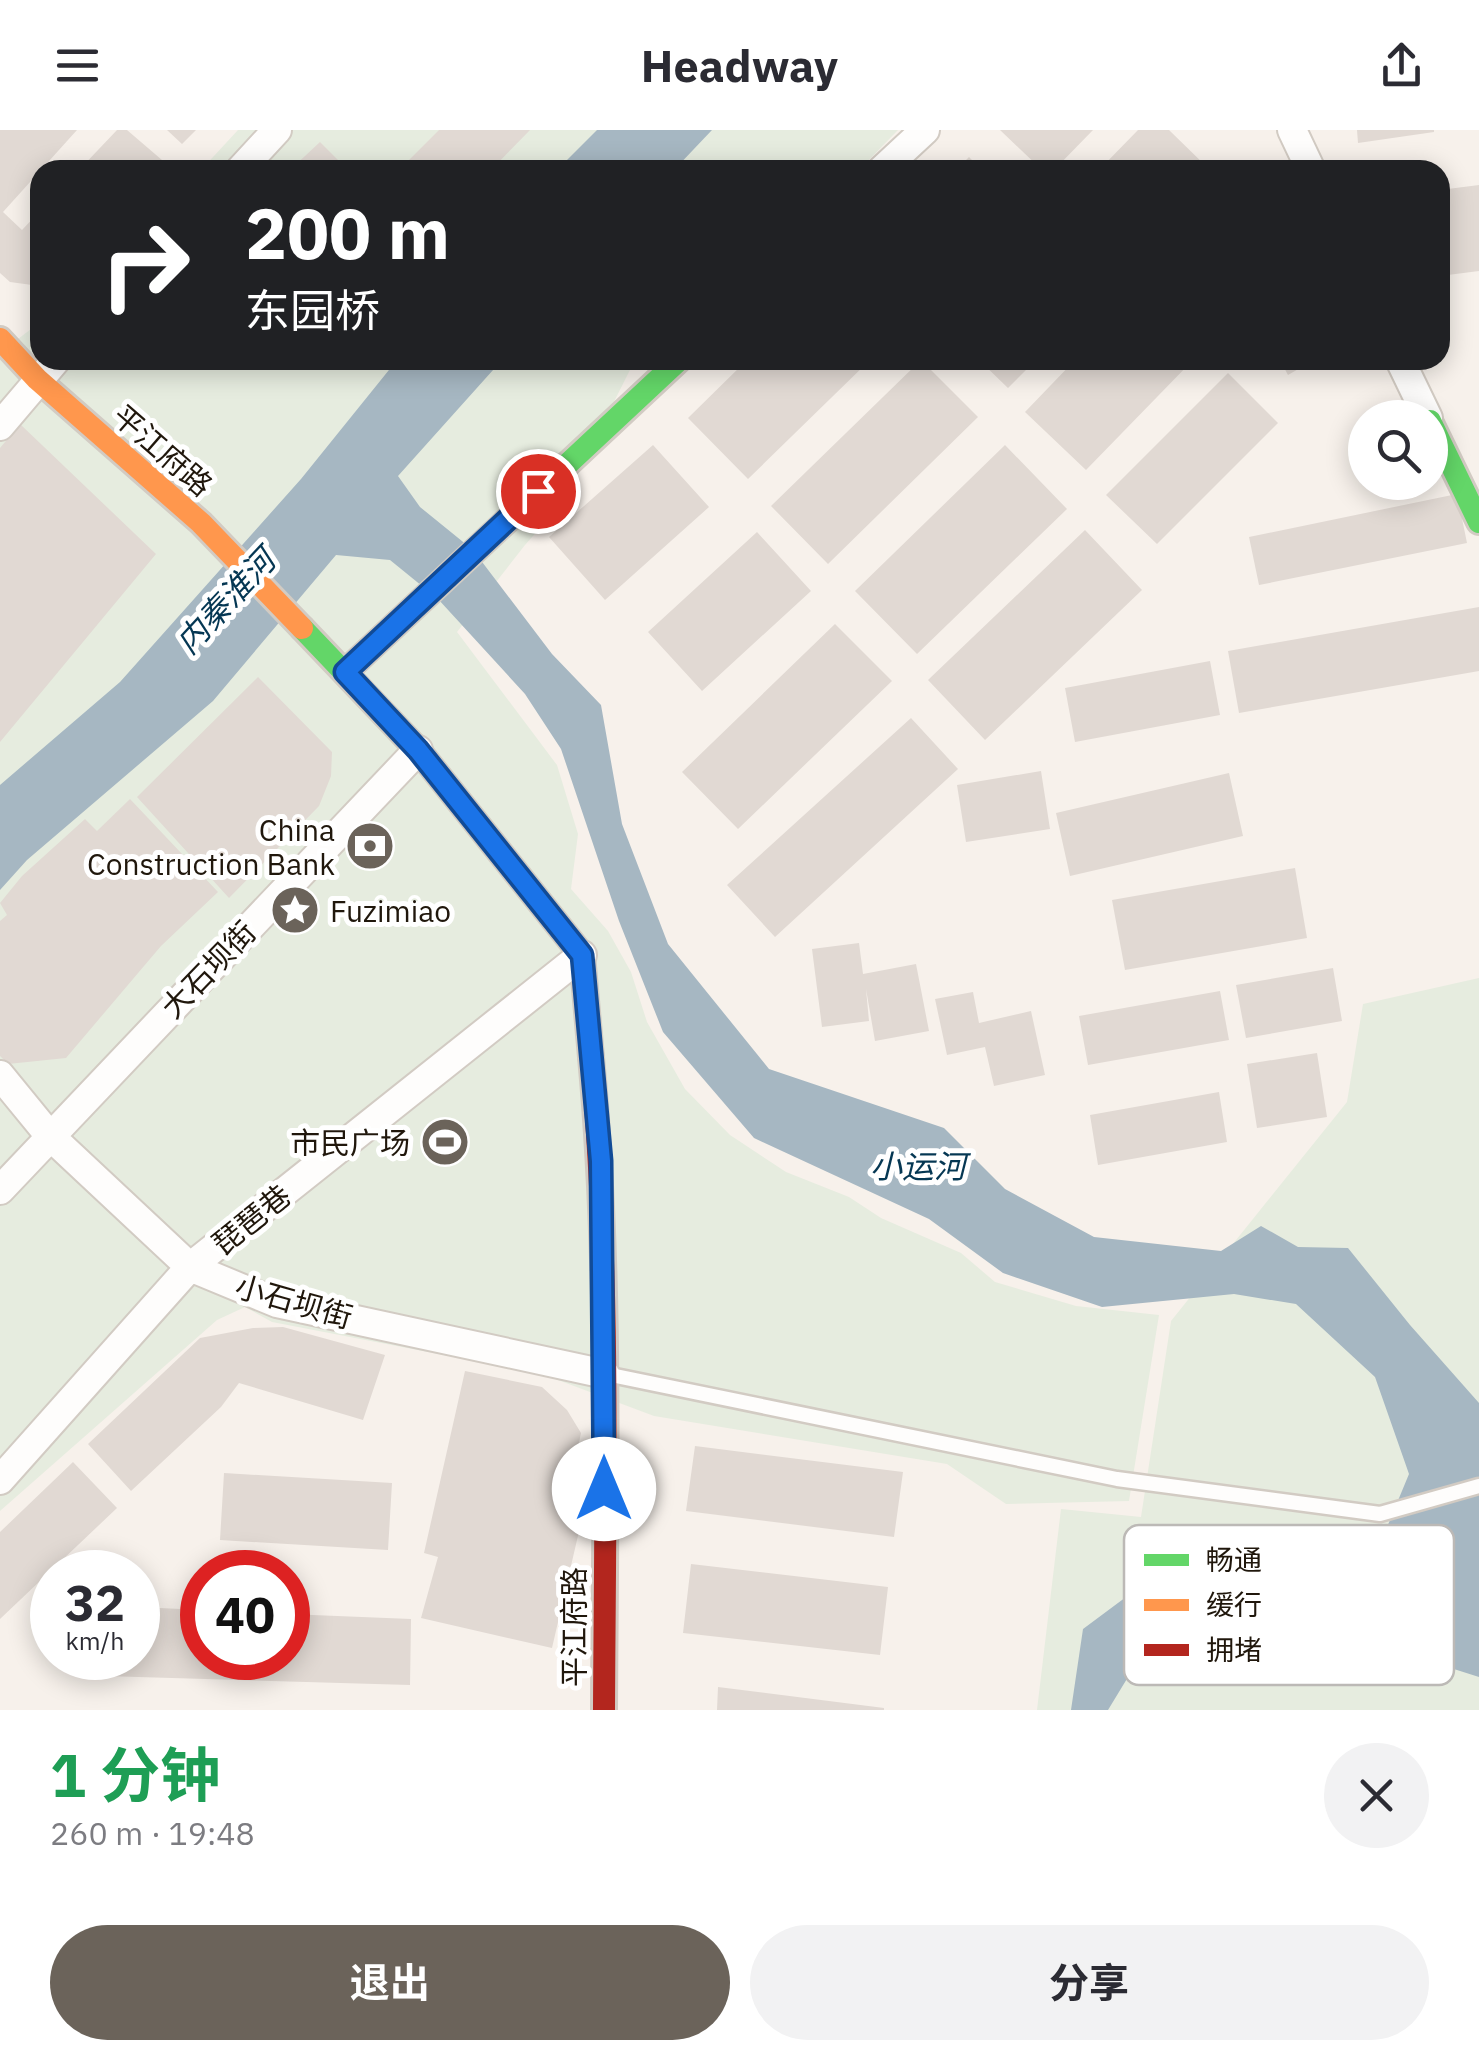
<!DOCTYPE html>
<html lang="zh">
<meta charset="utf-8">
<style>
:root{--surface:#fff;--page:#f2f2f3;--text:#2b2b33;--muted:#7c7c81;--accent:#6b635a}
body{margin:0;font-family:"IBM Plex Sans","Noto Sans SC",sans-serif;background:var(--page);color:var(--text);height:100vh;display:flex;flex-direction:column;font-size:38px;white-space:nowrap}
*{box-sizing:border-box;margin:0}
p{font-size:32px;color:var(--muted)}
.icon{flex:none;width:55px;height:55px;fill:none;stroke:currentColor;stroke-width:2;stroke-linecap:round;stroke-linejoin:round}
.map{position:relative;height:1580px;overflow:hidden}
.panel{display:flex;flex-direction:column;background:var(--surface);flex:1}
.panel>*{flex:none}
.banner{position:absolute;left:30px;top:30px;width:1420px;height:210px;border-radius:30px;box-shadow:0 5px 25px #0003;background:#202124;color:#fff;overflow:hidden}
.fabs{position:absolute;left:1348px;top:270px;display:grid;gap:20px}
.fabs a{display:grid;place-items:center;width:100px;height:100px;border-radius:50%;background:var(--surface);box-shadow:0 5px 25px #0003;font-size:50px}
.speed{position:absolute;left:30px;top:1420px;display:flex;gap:20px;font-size:50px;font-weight:700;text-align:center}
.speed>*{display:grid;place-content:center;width:130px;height:130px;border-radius:50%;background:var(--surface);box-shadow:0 5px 25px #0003;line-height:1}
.speed small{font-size:25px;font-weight:400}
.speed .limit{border:15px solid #d22;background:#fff;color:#111}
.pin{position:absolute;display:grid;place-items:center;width:85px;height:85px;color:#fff;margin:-42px;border:5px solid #fff;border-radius:50%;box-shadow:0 2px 10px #0007}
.me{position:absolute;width:110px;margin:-55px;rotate:0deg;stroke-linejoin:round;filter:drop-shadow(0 0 8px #0008)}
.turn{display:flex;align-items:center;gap:35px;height:210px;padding:0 50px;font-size:45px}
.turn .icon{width:130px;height:130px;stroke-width:2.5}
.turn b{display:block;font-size:70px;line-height:85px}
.round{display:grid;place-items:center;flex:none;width:105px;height:105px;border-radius:52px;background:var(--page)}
.headline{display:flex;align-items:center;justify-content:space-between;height:170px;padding:0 50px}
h1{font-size:60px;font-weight:700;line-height:75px;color:#1e9e55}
.action{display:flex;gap:20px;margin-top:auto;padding:20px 50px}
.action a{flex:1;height:115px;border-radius:60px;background:var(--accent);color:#fff;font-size:40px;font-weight:700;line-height:115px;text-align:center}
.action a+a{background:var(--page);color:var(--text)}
header{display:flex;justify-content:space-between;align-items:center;height:130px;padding:0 50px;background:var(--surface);font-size:45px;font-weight:700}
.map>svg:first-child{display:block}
</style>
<header><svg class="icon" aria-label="menu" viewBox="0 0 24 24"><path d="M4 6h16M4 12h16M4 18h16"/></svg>Headway<svg class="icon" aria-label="share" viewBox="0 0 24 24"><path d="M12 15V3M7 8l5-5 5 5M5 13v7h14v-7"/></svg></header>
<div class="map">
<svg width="1479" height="1580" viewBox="0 0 1479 1580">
<rect width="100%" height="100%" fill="#f7f1eb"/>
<path fill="#e6ecdf" d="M238 0H898L859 40H201Z
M40 192V230H635L564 371 525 415 457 502 557 635 578 704 571 759 608 801 631 842 647 892 685 959 730 1005 786 1042 849 1067 881 1088 961 1123 995 1152 1076 1176 1159 1185 1129 1371 1006 1374 947 1334 654 1286 542 1244 272 1192 245 1177 217 1190 0 1381V223Z
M1479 848V1580H1037L1061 1379 1141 1387 1171 1191 1347 972 1363 874Z"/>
<path fill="#a6b7c2" d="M597 0H712L674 40H557Z
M397 230H502L398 346 420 377 473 420 552 524 601 575 622 694 668 814 769 939 944 998 1005 1059 1094 1107 1221 1121 1261 1096 1298 1117 1348 1118 1410 1195 1479 1273V1547L1353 1507 1249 1480 1197 1493 1139 1529 1108 1580H1071L1083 1499 1161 1441 1265 1420 1385 1402 1409 1344 1375 1247 1296 1174 1234 1164 1102 1177 1003 1143 929 1089 754 1008 663 902 619 791 561 619 525 564 438 469 390 430 336 425 213 571 27 730 0 760V655L120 552 301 349Z"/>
<path fill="#e1d9d3" d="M0 0H77L3 82 22 100 40 81V153L32 155 10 152 0 143Z
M117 0H127L162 30 153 40H79Z
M167 0H196L182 14Z
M439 0H530L491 40H407L403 36Z
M1000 0H1093L1054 40H1042Z
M1138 0H1169L1210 40H1099Z
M1357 0H1434V2L1358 13Z
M320 12 348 40H290Z
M969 27 982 40H956Z
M1479 55V141L1440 146V60Z
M747 230H870L748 349 688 288Z
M921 230 978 287 828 434 771 376Z
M979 230H1036L1008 258Z
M1075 230H1193L1086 340 1025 282Z
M1280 230H1314L1288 245Z
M1228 243 1278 293 1157 414 1106 365Z
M20 294 156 424 0 612V318Z
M653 315 709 377 605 470 549 407Z
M1005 315 1067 379 917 524 855 461Z
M1457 364 1467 413 1259 455 1249 407Z
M1085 400 1142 460 985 610 928 550Z
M757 402 811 461 702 561 648 502Z
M1479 477V541L1239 583 1228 521Z
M835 494 892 551 738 699 682 642Z
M1210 531 1220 585 1075 612 1065 558Z
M258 547 332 622 331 646 319 676 229 768 137 667Z
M911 588 958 639 775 807 727 755Z
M1041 641 1050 699 966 712 957 655Z
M1229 643 1243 706 1070 746 1056 683Z
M130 669 218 762 161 816 66 928 8 934 0 926V791L7 785 0 773 22 746 85 689 97 701Z
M1295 738 1307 808 1125 840 1112 770Z
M859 813 863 844 916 834 929 901 875 911 866 859 869 891 822 897 812 819Z
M1333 838 1342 891 1246 908 1236 855Z
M1220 861 1229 910 1088 935 1079 886Z
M973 862 979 893 1031 881 1045 945 994 956 985 917 947 925 935 869Z
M1317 923 1327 987 1257 998 1247 934Z
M1219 962 1227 1012 1098 1035 1090 985Z
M283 1197 385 1225 363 1290 239 1253 221 1277 131 1361 88 1314 200 1208 253 1198Z
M465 1241 542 1257 567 1280 581 1303 565 1380 583 1384 552 1518 421 1488 438 1427 424 1423Z
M695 1316 903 1342 894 1407 686 1381Z
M73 1332 117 1378 0 1489V1402Z
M224 1343 392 1353 388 1420 220 1410Z
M691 1434 888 1457 880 1525 683 1503Z
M138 1477 202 1480V1528H288V1484L411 1489 410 1555 71 1545 72 1528H138Z
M718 1557 884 1578V1580H717Z"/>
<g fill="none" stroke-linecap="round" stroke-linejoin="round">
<g stroke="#d2cbc3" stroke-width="19">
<path id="lane" d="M606 1244 1117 1349 1380 1384 1479 1356"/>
</g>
<g stroke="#d2cbc3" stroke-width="32">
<path id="street" d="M1292 0 1311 40
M240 40 277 0
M882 40 925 0
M1400 230 1428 288
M0 296 56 230
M0 945 49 1005 190 1137 277 1173 605 1244
M0 1060 418 620
M0 1350 190 1137 582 825"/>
</g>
<g stroke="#d2cbc3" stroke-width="28">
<path id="fast" d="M1430 291 1479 392
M302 498 418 620 582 825 591 927
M345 542 679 230"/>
</g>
<g stroke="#d2cbc3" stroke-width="28">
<path id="slow" d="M0 209 37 249 201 393 302 498"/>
</g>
<g stroke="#d2cbc3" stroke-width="28">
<path id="jam" d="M591 927C611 1144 605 1363 604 1580"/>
</g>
<use href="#lane" stroke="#fefdfc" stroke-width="14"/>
<use href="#street" stroke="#fefdfc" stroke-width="28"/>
<use href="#fast" stroke="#63d668" stroke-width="22"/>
<use href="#slow" stroke="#ff974d" stroke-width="22"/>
<use href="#jam" stroke="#b3261e" stroke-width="22"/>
</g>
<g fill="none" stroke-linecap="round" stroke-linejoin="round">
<g stroke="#114b97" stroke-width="25">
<path id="route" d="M538 361 345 542 418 620 582 825 601 1031 604 1359"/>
</g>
<use href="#route" stroke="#1a73e8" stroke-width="18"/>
</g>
<defs>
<g id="bank-disc" transform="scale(2.5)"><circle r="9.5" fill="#6b635a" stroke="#fff"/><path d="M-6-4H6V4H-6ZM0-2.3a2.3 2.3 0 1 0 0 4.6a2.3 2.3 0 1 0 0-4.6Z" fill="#fff"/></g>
<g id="sight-disc" transform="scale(2.5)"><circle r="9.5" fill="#6b635a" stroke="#fff"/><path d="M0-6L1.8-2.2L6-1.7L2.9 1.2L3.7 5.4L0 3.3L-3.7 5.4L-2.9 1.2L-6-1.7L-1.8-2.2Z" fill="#fff"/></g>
<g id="stadium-disc" transform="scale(2.5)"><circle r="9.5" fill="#6b635a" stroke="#fff"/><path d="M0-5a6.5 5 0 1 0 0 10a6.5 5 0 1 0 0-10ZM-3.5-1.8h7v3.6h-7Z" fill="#fff"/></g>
</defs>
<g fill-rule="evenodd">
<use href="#bank-disc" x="370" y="716"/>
<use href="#sight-disc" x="295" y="780"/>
<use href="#stadium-disc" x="445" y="1012"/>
</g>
<g text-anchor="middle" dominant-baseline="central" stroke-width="10" stroke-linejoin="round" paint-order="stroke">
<g font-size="30" fill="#20170c" stroke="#fff">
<text transform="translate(163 320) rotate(41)">平江府路</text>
<text transform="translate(208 839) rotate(-46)">大石坝街</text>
<text transform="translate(251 1089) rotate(-39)">琵琶巷</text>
<text transform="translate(294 1171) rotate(16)">小石坝街</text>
<text transform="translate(573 1497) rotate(-90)">平江府路</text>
</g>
<g font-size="30" fill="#20170c" stroke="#fff" text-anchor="end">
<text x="335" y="699">China<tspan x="335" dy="34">Construction Bank</tspan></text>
<text x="330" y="780" text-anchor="start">Fuzimiao</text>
<text x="410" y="1012">市民广场</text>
</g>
<g font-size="32" font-style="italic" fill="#053753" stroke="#fff">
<text transform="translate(225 471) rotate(-47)">内秦淮河</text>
<text x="918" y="1036">小运河</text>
</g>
</g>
<rect x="1124" y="1395" width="330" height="160" rx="15" fill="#fff" stroke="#bcb9b6" stroke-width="2.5"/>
<rect x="1144" y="1424" width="45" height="12" fill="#63d668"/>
<rect x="1144" y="1469" width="45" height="12" fill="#ff974d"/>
<rect x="1144" y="1514" width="45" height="12" fill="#b3261e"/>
<g font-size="28" fill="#20170c">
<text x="1206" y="1440">畅通</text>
<text x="1206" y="1485">缓行</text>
<text x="1206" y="1530">拥堵</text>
</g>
</svg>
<div class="fabs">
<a><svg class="icon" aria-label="search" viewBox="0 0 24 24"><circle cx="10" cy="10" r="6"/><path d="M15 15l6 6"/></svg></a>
</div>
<div class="speed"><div>32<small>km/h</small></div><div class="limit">40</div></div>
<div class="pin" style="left:538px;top:361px;background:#d93025"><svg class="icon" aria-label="arrive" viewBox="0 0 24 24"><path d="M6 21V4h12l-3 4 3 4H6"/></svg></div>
<svg class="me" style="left:604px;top:1359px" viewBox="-20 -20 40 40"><circle r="19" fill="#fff"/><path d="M0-13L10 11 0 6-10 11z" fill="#1a73e8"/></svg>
<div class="banner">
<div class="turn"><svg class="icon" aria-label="right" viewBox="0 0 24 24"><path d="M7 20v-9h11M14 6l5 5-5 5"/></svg><div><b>200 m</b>东园桥</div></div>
</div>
</div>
<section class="panel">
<div class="headline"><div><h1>1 分钟</h1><p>260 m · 19:48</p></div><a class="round"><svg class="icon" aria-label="close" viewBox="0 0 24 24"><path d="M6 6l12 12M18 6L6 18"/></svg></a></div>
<div class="action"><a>退出</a><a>分享</a></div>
</section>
